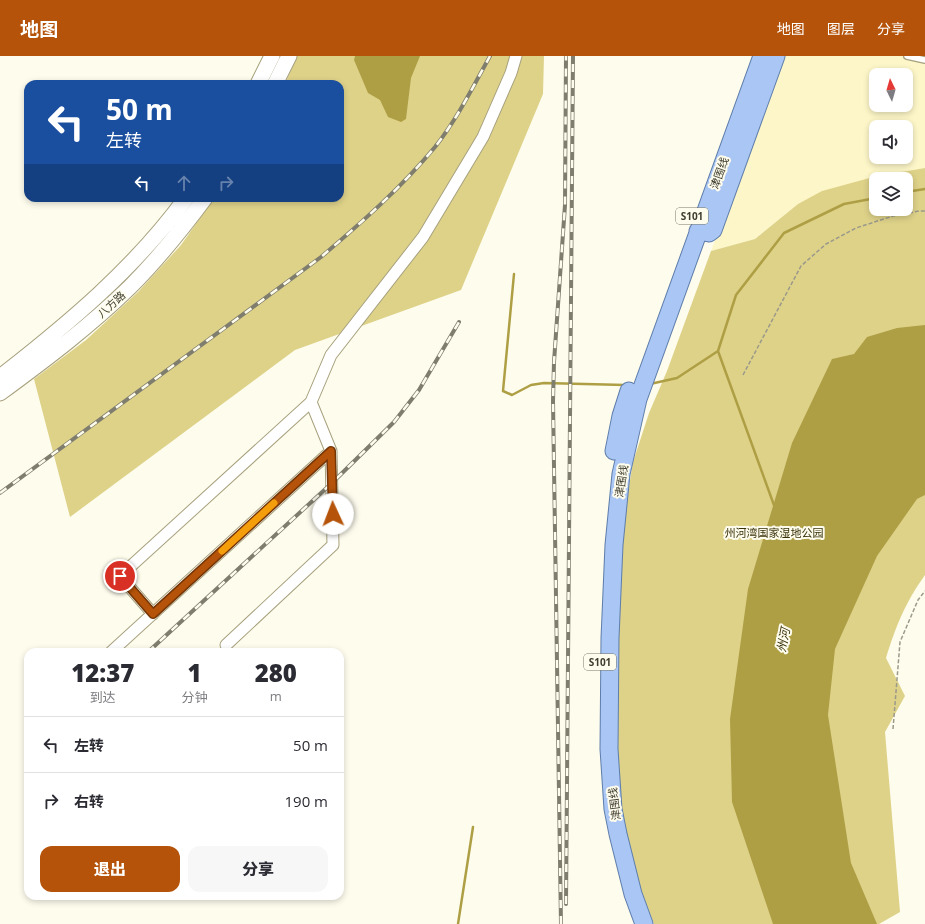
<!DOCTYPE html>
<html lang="zh">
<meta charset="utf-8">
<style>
:root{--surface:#fff;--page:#f7f7f7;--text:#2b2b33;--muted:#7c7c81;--line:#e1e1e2;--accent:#b45309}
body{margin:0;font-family:"Open Sans","Noto Sans SC",sans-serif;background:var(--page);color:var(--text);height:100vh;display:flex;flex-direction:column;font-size:15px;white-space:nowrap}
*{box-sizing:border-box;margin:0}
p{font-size:13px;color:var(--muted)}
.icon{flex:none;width:22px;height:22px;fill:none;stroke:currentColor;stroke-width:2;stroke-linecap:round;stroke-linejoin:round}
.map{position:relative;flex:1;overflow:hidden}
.panel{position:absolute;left:24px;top:592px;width:320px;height:252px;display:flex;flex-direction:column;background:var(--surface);border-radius:12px;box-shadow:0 2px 6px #0003}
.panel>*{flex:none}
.top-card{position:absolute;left:24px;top:24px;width:320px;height:122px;border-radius:12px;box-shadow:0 2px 6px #0003;background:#1a4fa0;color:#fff;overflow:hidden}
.needle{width:26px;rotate:355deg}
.controls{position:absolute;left:869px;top:12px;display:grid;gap:8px}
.controls a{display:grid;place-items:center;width:44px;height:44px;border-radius:8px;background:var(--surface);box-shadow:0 2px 6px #0003;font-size:20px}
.pin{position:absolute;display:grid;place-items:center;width:34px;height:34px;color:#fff;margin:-17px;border:2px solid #fff;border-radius:50%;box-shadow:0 1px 4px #0007}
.me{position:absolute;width:44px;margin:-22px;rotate:358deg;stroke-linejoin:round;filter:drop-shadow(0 0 3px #0008)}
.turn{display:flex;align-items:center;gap:14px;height:84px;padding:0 16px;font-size:18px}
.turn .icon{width:52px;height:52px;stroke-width:2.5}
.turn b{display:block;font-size:28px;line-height:34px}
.lanes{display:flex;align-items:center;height:38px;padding:0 16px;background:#0003;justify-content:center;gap:20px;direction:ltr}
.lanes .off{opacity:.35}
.eta{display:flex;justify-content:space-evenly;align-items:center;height:68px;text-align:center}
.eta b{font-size:24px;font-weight:800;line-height:28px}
.action{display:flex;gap:8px;margin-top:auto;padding:8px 16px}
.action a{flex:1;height:46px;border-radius:12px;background:var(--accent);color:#fff;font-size:16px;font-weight:800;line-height:46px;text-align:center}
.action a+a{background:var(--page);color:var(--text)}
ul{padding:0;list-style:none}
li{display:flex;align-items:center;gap:12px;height:56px;padding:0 16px;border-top:1px solid var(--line)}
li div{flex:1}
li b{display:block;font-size:15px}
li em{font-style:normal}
header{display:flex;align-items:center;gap:24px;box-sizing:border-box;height:56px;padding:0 20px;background:var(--accent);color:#fff}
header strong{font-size:19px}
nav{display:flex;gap:22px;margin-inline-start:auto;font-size:14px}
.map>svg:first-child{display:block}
</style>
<header>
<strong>地图</strong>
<nav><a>地图</a><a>图层</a><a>分享</a></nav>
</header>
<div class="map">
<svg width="925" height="868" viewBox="0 0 925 868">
<rect width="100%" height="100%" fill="#fefced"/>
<path fill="#fdf6c8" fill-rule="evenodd" d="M783 0H925V112L877 120 798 148 755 183 711 195ZM876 19H906V49H876ZM876 71H906V101H876Z"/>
<path fill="#ded289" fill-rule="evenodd" d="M297 0H544L543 38 461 234 295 294 70 461 34 323 86 284 138 236 181 189 214 142H340V28H285Z
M925 112V519C905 547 896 570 886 602L905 640 885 676 900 856 879 868H654L632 810 620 746 616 671 618 539 625 456 633 406 649 357 667 315 711 195 755 183 798 148 822 135 877 120ZM876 123H906V153H876Z"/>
<path fill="#ae9f45" d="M355 0H420L411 22 406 63 401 66 388 61 380 44 368 37 354 4Z
M925 269V439L917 443 877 500 835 593 828 659 851 807 877 868H773L732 746 730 663 748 533 792 387 832 303 854 298 867 281 897 272Z"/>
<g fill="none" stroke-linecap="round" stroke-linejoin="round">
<path stroke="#ae9f45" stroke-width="2.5" d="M906 136 925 133
M514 218 503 335 512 339 531 329 544 327 625 329
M650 328 677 322 718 295
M775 452 718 295 736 239 784 177 844 148 876 142
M458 868 473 771"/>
<g stroke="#a7a17e" stroke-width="8">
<path id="service" d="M907 0 925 4"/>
</g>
<g stroke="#a7a17e" stroke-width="13">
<path id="minor" d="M153 558 120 520 311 346 331 299 423 181 483 81 511 17 516 0
M226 589 333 489 331 395 311 346
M111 596 331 395"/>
</g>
<g stroke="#a7a17e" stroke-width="17">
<path id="secondary" d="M258 28 272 0
M275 28 289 0
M0 321C68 268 135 212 186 142
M0 337C45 304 90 270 130 231 158 203 182 173 205 142"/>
</g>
<g stroke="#5e7daa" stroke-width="19">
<path id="primary" d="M698 175 709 177 713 174 776 0
M614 395 621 360 629 335
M644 868 633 838 618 778 613 753 609 693 610 582 614 489 621 418 638 343 762 0"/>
</g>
<path stroke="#9b998a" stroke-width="1.5" stroke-dasharray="4 2" stroke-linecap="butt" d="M743 319 801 210 826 188 856 172 893 160 919 155H925
M893 673 900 586 918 544 925 535"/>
<use href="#service" stroke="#fff" stroke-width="5.5"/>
<use href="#minor" stroke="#fff" stroke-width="11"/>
<use href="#secondary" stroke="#fff" stroke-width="15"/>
<use href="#primary" stroke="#a9c6f4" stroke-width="17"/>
<g stroke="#7f7d6e" stroke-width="4">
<path id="rail" d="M0 437 321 201C361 167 401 132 435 91 457 63 473 31 490 0
M148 596 332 427 394 366 419 334 459 266
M566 848 573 0
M561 868 553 345 554 306 565 149 566 0"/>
</g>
<use href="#rail" stroke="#fefced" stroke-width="2.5" stroke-dasharray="8" stroke-linecap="butt"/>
</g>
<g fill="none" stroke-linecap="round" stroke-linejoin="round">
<g stroke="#753606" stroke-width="10">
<path id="route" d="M120 520 153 558 331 395 333 458"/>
</g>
<use href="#route" stroke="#b45309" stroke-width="7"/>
<path stroke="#f59e0b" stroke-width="7" d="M222 495 274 447"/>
</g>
<g text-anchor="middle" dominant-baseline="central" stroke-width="4" stroke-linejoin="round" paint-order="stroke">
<g fill="#fefced" stroke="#787667" stroke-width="1">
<rect x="676" y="152" width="32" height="16" rx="3"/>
<rect x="584" y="598" width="32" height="16" rx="3"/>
</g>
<g font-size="10" font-weight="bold" fill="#3e3c2d">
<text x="692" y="160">S101</text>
<text x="600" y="606">S101</text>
</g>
<g font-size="11" fill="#3e3c2d" stroke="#fefced">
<text transform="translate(719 117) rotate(-70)">津围线</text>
<text transform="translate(111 248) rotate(-42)">八方路</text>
<text transform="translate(621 425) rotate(-81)">津围线</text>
<text transform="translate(614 748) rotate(-97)">津围线</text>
</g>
<g font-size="11" fill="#383109" stroke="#fefced">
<text x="774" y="476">州河湾国家湿地公园</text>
</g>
<g font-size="12" font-style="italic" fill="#39320b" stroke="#fefced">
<text transform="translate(783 584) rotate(-79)">州河</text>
</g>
</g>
</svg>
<div class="controls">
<a><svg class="needle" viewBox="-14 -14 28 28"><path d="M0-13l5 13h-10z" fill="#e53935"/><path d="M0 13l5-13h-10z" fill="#7c7c81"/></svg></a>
<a><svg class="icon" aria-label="sound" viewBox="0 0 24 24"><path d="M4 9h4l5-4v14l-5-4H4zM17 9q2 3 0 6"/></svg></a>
<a><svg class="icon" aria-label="layers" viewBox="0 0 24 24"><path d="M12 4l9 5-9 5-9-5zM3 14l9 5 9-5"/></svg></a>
</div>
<div class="pin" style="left:120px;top:520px;background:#d93025"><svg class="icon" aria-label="arrive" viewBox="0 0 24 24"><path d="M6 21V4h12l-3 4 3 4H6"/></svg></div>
<svg class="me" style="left:333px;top:458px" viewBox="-20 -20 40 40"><circle r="19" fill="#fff"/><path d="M0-13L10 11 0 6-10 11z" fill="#b45309"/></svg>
<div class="top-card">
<div class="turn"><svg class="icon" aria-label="left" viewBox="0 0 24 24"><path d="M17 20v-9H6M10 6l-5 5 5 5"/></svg><div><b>50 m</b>左转</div></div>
<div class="lanes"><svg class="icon" aria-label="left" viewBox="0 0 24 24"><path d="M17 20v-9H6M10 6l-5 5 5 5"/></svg><svg class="icon off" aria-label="ahead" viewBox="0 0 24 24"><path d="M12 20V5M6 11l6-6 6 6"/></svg><svg class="icon off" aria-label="right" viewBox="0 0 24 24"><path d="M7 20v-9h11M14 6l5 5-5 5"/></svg></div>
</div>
<section class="panel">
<div class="eta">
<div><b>12:37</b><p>到达</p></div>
<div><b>1</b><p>分钟</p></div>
<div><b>280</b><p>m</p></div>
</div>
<ul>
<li><svg class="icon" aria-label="left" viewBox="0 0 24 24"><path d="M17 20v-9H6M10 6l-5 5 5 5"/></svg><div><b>左转</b></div><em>50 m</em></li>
<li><svg class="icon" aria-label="right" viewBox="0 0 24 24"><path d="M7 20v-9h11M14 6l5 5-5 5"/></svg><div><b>右转</b></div><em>190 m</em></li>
</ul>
<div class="action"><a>退出</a><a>分享</a></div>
</section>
</div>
